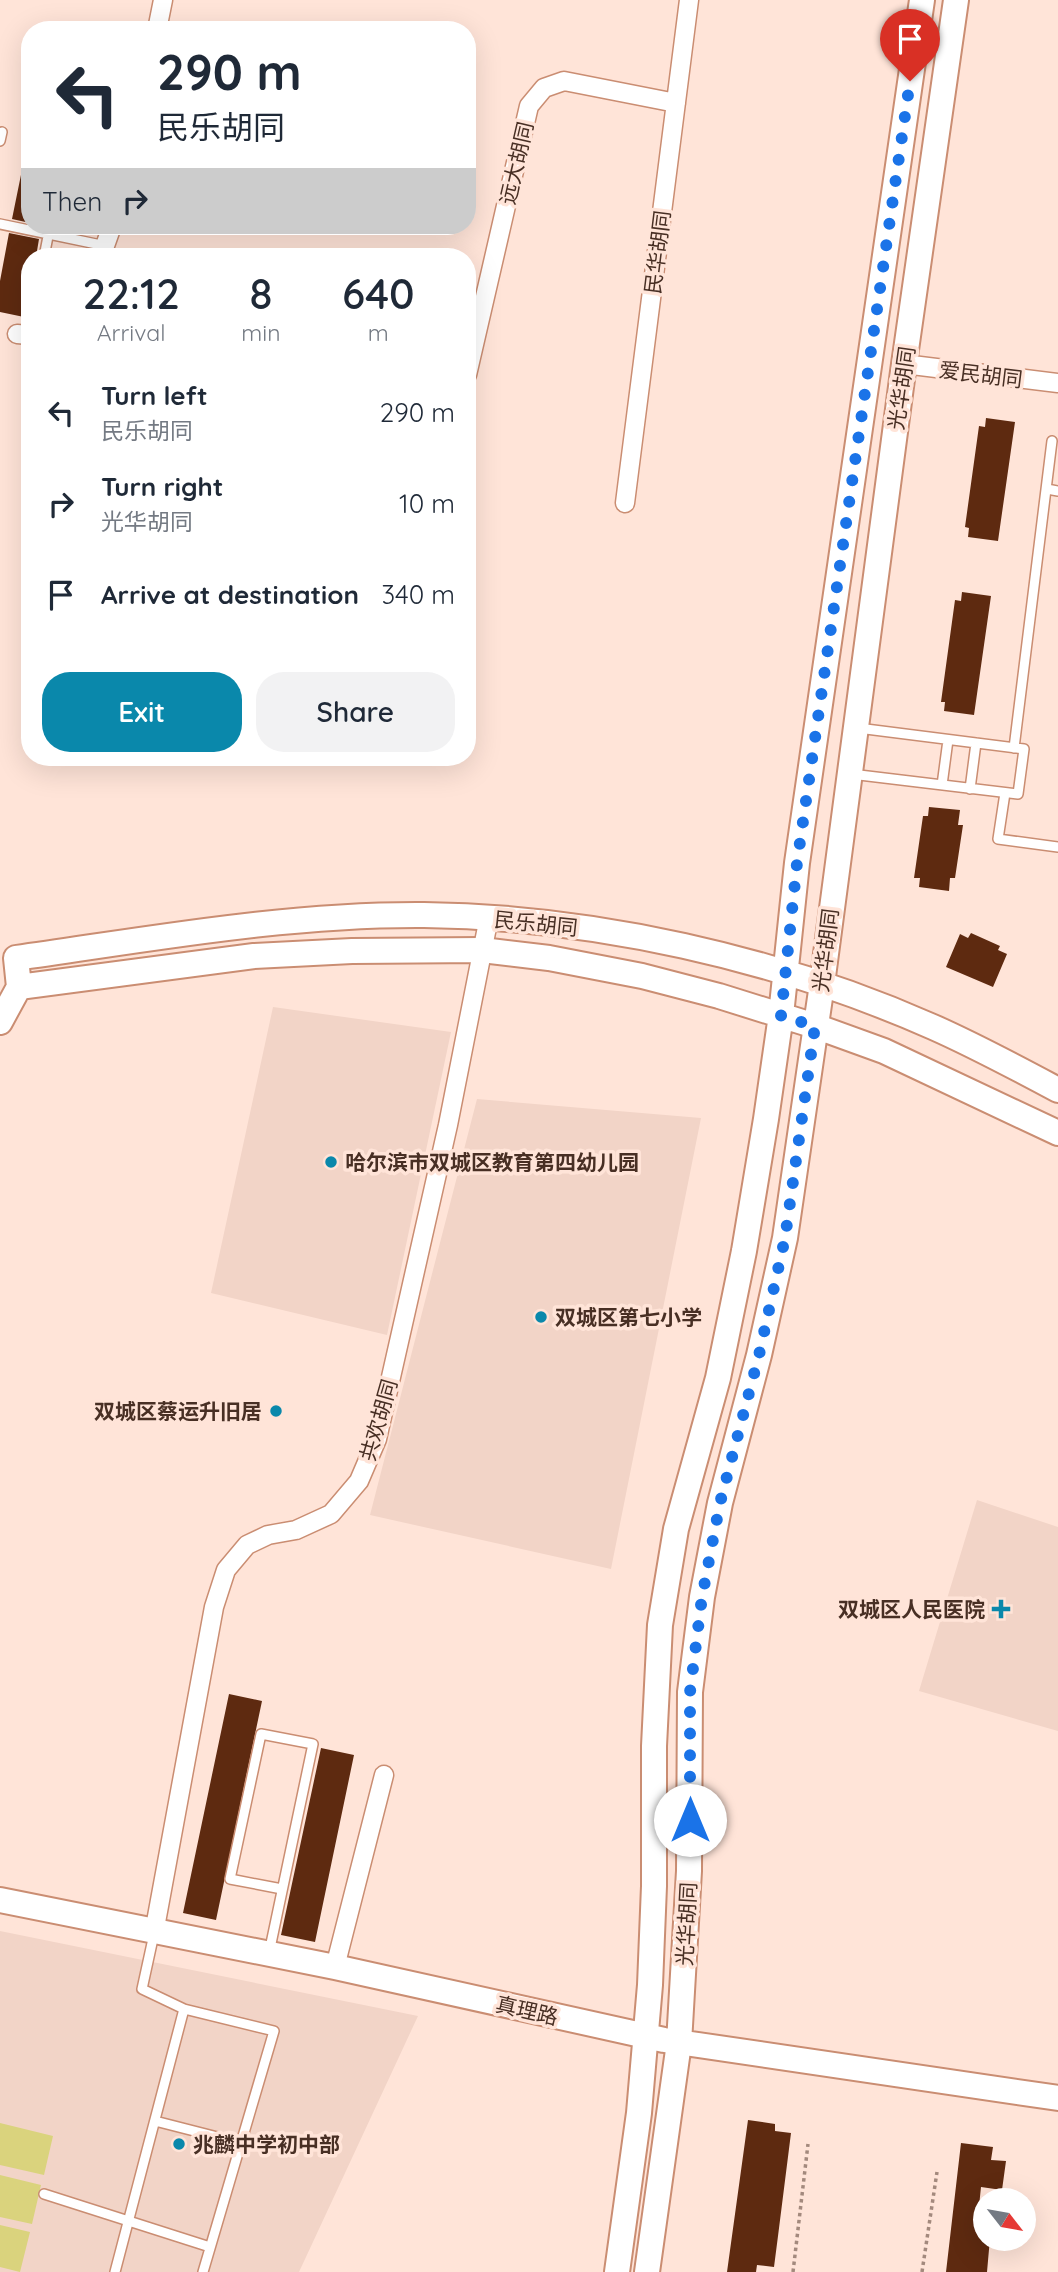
<!DOCTYPE html>
<meta charset="utf-8">
<style>
:root{--surface:#fff;--page:#f2f2f3;--text:#1f2937;--muted:#747a83;--accent:#0a88ab}
body{margin:0;font-family:Quicksand,"Noto Sans SC",sans-serif;background:var(--page);color:var(--text);height:100vh;display:flex;flex-direction:column;font-size:26px;white-space:nowrap}
*{box-sizing:border-box;margin:0}
p{font-size:23px;color:var(--muted)}
.icon{flex:none;width:38px;height:38px;fill:none;stroke:currentColor;stroke-width:2;stroke-linecap:round;stroke-linejoin:round}
.map{position:relative;flex:1;overflow:hidden}
.drawer{position:absolute;left:21px;top:248px;width:455px;height:518px;display:flex;flex-direction:column;background:var(--surface);border-radius:28px;box-shadow:0 7px 28px #0002}
.drawer>*{flex:none}
.banner{position:absolute;left:21px;top:21px;width:455px;height:214px;border-radius:28px;box-shadow:0 7px 28px #0002;background:#fff;color:var(--text);overflow:hidden}
.needle{width:46px;rotate:121deg}
.fabs{position:absolute;left:973px;top:2188px;display:grid;gap:14px}
.fabs a{display:grid;place-items:center;width:63px;height:63px;border-radius:50%;background:var(--surface);box-shadow:0 7px 28px #0002;font-size:35px}
.pin{position:absolute;display:grid;place-items:center;width:60px;height:60px;color:#fff;margin:-72px -30px;border-radius:50% 50% 50% 0;rotate:-45deg;box-shadow:0 0 7px #0007}
.pin .icon{rotate:45deg}
.me{position:absolute;width:77px;margin:-38px;rotate:0deg;stroke-linejoin:round;filter:drop-shadow(0 0 5px #0008)}
.turn{display:flex;align-items:center;gap:24px;height:147px;padding:0 21px;font-size:32px}
.turn .icon{width:91px;height:91px;stroke-width:2.5}
.turn b{display:block;font-size:49px;line-height:60px}
.then{display:flex;align-items:center;height:66px;padding:0 21px;background:#0003;gap:14px;font-size:26px}
.eta{display:flex;justify-content:space-evenly;align-items:center;height:119px;text-align:center}
.eta b{font-size:42px;font-weight:600;line-height:49px}
.cta{display:flex;gap:14px;margin-top:auto;padding:14px 21px}
.cta a{flex:1;height:80px;border-radius:28px;background:var(--accent);color:#fff;font-size:28px;font-weight:600;line-height:80px;text-align:center}
.cta a+a{background:var(--page);color:var(--text)}
ul{padding:0;list-style:none}
li{display:flex;align-items:center;gap:21px;height:91px;padding:0 21px}
li div{flex:1}
li b{display:block;font-size:26px}
li em{font-style:normal}
.map>svg:first-child{display:block}
</style>
<div class="map">
<svg width="1058" height="2272" viewBox="0 0 1058 2272">
<rect width="100%" height="100%" fill="#ffe4d8"/>
<path fill="#f2d4c7" d="M273 1007 451 1032 387 1335 211 1293Z
M477 1099 701 1118 611 1569 370 1515Z
M977 1500 1058 1527V1731L919 1691Z
M0 1931 418 2016 299 2272H0Z"/>
<path fill="#dad37d" d="M0 2123 53 2136 44 2175 0 2165Z
M0 2175 41 2185 32 2224 0 2217Z
M0 2225 30 2232 20 2272 0 2267Z"/>
<path fill="#5e2a10" d="M23 165 30 166V223L12 219Z
M9 233 39 239 36 257H30V289L24 317 0 312V281Z
M986 418 1015 422 998 541 968 537 969 528 965 527 979 426 985 427Z
M962 592 991 596 974 715 944 711 945 702H941L955 600 961 601Z
M929 807 960 810 958 825H963L955 878H950L949 891 919 887 920 878H914L923 816H928Z
M971 933 1000 946 998 950 1007 954 993 987 946 967 960 934 968 938Z
M229 1694 262 1701 216 1920 183 1913Z
M321 1748 354 1755 315 1942 281 1935Z
M748 2120 775 2124V2131L791 2133 778 2236 774 2267 757 2265 756 2272H727Z
M961 2143 993 2147 991 2160 1006 2161 1002 2190 981 2187 978 2216 985 2217V2238H990L987 2272H946Z"/>
<g fill="none" stroke-linecap="round" stroke-linejoin="round">
<g stroke="#ca8d72" stroke-width="12">
<path id="lane" d="M0 141 2 132
M0 224 106 246
M44 257 50 226
M1047 489 1058 491
M1014 748 1052 441
M851 774 1018 794 1024 749 858 728
M942 785 948 740
M970 789 976 743
M1005 793 998 839 1058 847
M269 1953 313 1744 261 1734 230 1879 282 1889
M184 2009 274 2031 203 2272
M155 2121 241 2143
M44 2194 210 2247
M115 2272 184 2009 142 1989 154 1934"/>
</g>
<g stroke="#ca8d72" stroke-width="21">
<path id="street" d="M157 30 163 0
M101 257 112 226
M17 334 30 335
M904 364 1058 383
M467 375 529 106 544 88 564 81 676 103
M625 503 689 0
M154 1933 214 1607 226 1570 247 1545 268 1535 296 1530 331 1514 359 1481 377 1439 448 1125 489 917
M335 1967 384 1775"/>
</g>
<g stroke="#ca8d72" stroke-width="28">
<path id="secondary" d="M19 987 254 956 352 951 482 950 549 958 642 976 719 996 815 1026 884 1051 1058 1133
M0 1022 19 987 16 958C151 939 287 914 424 915 594 917 777 958 933 1027 976 1046 1017 1068 1058 1090
M0 1900 335 1967 664 2040 1058 2098
M617 2272 639 2113 650 1985 654 1886V1746L660 1625 676 1529 718 1378 744 1251 766 1119 781 1015 797 863 922 0
M647 2272 679 2043 689 1871 690 1692 702 1597 720 1503 759 1355 785 1238 822 984 904 364 956 0"/>
</g>
<path stroke="#a3897d" stroke-width="3.5" stroke-dasharray="3.5 3.5" stroke-linecap="butt" d="M793 2272 808 2144
M922 2272 937 2172"/>
<use href="#lane" stroke="#fff" stroke-width="9"/>
<use href="#street" stroke="#fff" stroke-width="18"/>
<use href="#secondary" stroke="#fff" stroke-width="24"/>
</g>
<g fill="none" stroke-linecap="round" stroke-linejoin="round">
<path stroke="#1a73e8" stroke-width="12" stroke-dasharray="0 21.6" d="M690 1820V1692L702 1597 720 1503 759 1355 785 1238 815 1026 781 1016 797 863 910 81"/>
</g>
<g fill="#0a88ab" stroke="#ffe4d8" stroke-width="2.5">
<circle cx="331" cy="1162" r="7"/>
<circle cx="541" cy="1317" r="7"/>
<circle cx="276" cy="1411" r="7"/>
<path d="M997.5 1598.5h7v7h7v7h-7v7h-7v-7h-7v-7h7z"/>
<circle cx="179" cy="2144" r="7"/>
</g>
<g text-anchor="middle" dominant-baseline="central" stroke-width="7" stroke-linejoin="round" paint-order="stroke">
<g font-size="21" fill="#482f24" stroke="#ffe4d8">
<text transform="translate(516 163) rotate(-77)">远大胡同</text>
<text transform="translate(657 252) rotate(-83)">民华胡同</text>
<text transform="translate(981 374) rotate(7)">爱民胡同</text>
<text transform="translate(901 388) rotate(-82)">光华胡同</text>
<text transform="translate(536 923) rotate(6)">民乐胡同</text>
<text transform="translate(825 950) rotate(-83)">光华胡同</text>
<text transform="translate(378 1420) rotate(-74)">共欢胡同</text>
<text transform="translate(686 1924) rotate(-87)">光华胡同</text>
<text transform="translate(527 2010) rotate(13)">真理路</text>
</g>
<g font-size="21" font-weight="bold" fill="#482f24" stroke="#ffe4d8" text-anchor="start">
<text x="345" y="1162">哈尔滨市双城区教育第四幼儿园</text>
<text x="555" y="1317">双城区第七小学</text>
<text x="262" y="1411" text-anchor="end">双城区蔡运升旧居</text>
<text x="985" y="1609" text-anchor="end">双城区人民医院</text>
<text x="193" y="2144">兆麟中学初中部</text>
</g>
</g>
</svg>
<div class="fabs">
<a><svg class="needle" viewBox="-14 -14 28 28"><path d="M0-13l5 13h-10z" fill="#e53935"/><path d="M0 13l5-13h-10z" fill="#747a83"/></svg></a>
</div>
<div class="pin" style="left:910px;top:81px;background:#d93025"><svg class="icon" aria-label="arrive" viewBox="0 0 24 24"><path d="M6 21V4h12l-3 4 3 4H6"/></svg></div>
<svg class="me" style="left:690px;top:1820px" viewBox="-20 -20 40 40"><circle r="19" fill="#fff"/><path d="M0-13L10 11 0 6-10 11z" fill="#1a73e8"/></svg>
<div class="banner">
<div class="turn"><svg class="icon" aria-label="left" viewBox="0 0 24 24"><path d="M17 20v-9H6M10 6l-5 5 5 5"/></svg><div><b>290 m</b>民乐胡同</div></div>
<div class="then">Then<svg class="icon" aria-label="right" viewBox="0 0 24 24"><path d="M7 20v-9h11M14 6l5 5-5 5"/></svg></div>
</div>
<section class="drawer">
<div class="eta">
<div><b>22:12</b><p>Arrival</p></div>
<div><b>8</b><p>min</p></div>
<div><b>640</b><p>m</p></div>
</div>
<ul>
<li><svg class="icon" aria-label="left" viewBox="0 0 24 24"><path d="M17 20v-9H6M10 6l-5 5 5 5"/></svg><div><b>Turn left</b><p>民乐胡同</p></div><em>290 m</em></li>
<li><svg class="icon" aria-label="right" viewBox="0 0 24 24"><path d="M7 20v-9h11M14 6l5 5-5 5"/></svg><div><b>Turn right</b><p>光华胡同</p></div><em>10 m</em></li>
<li><svg class="icon" aria-label="arrive" viewBox="0 0 24 24"><path d="M6 21V4h12l-3 4 3 4H6"/></svg><div><b>Arrive at destination</b></div><em>340 m</em></li>
</ul>
<div class="cta"><a>Exit</a><a>Share</a></div>
</section>
</div>
